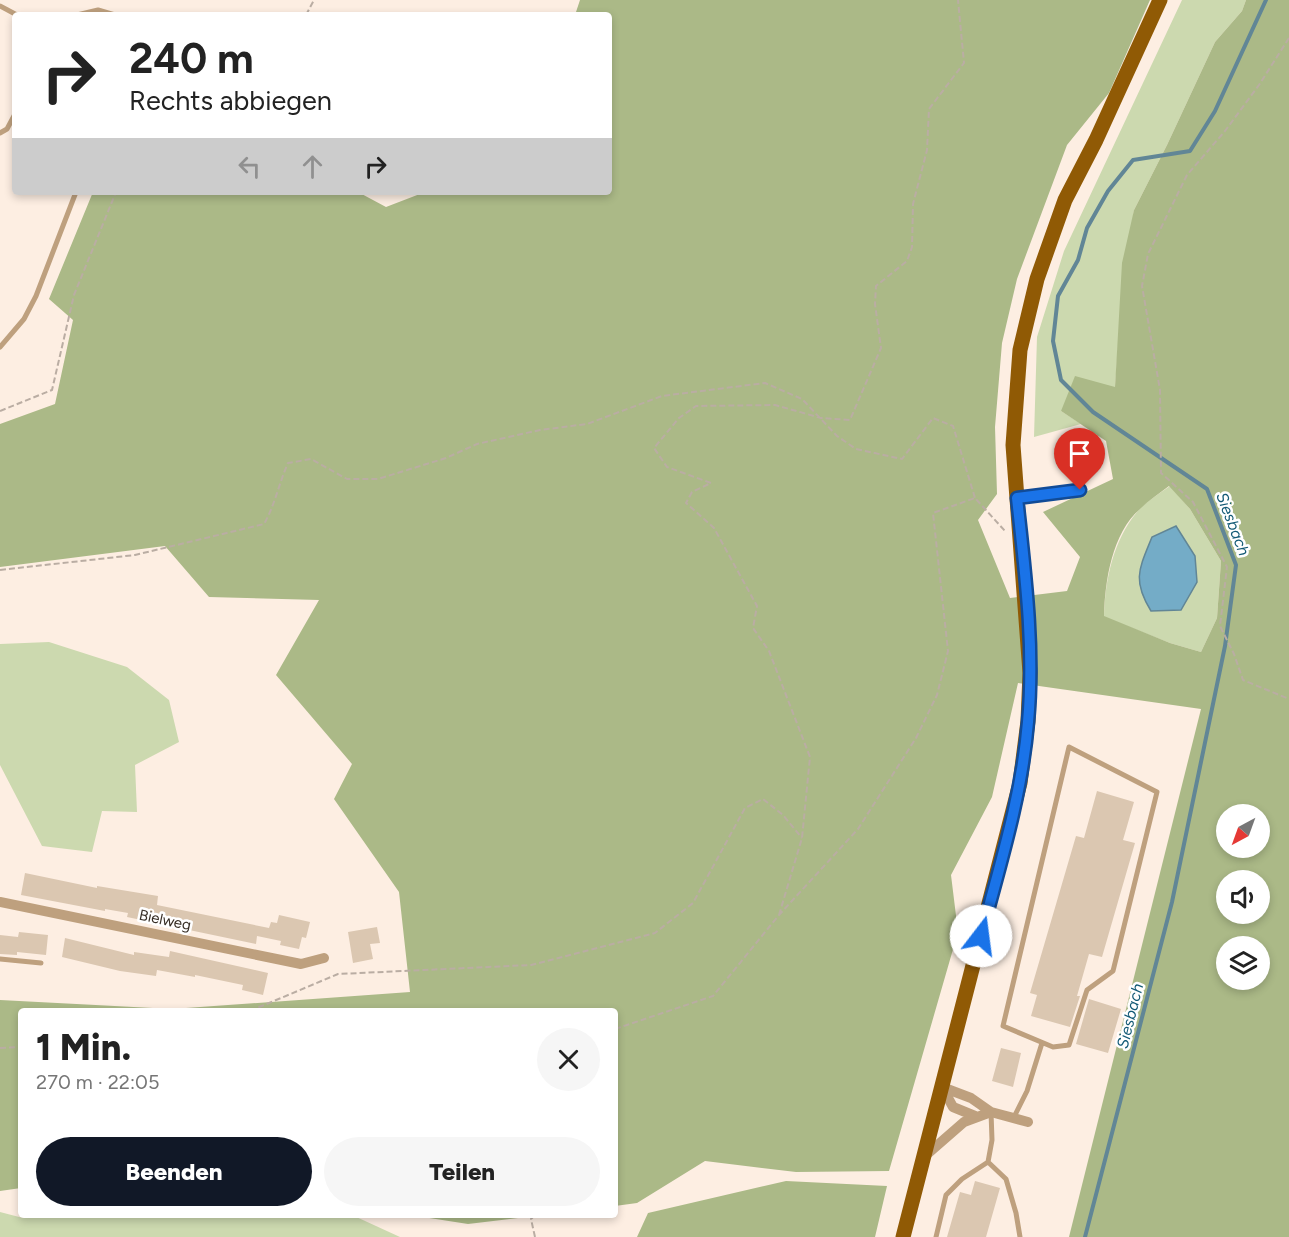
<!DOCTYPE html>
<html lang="de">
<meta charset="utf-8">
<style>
:root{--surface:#fff;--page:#f6f6f6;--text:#222;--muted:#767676;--accent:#111827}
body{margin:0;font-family:Figtree,sans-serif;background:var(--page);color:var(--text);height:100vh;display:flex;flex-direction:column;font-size:22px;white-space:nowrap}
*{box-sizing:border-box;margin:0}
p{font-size:20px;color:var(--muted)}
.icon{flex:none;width:33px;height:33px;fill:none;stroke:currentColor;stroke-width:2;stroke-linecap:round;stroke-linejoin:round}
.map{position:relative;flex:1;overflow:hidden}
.panel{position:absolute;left:18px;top:1008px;width:600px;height:210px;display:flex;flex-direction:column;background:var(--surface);border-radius:6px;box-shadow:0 3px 9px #0003}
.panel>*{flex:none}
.top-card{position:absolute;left:12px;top:12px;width:600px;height:183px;border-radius:6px;box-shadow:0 3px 9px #0003;background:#fff;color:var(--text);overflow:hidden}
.needle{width:39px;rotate:221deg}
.controls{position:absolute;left:1216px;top:804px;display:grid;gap:12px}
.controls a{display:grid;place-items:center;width:54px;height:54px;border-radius:50%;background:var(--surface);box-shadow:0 3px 9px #0003;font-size:30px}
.pin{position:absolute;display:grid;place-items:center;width:51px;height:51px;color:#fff;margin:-62px -26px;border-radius:50% 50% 50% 0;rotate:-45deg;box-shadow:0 0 6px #0007}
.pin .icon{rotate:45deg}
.me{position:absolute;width:66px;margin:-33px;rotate:15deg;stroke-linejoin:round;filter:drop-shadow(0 0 4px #0008)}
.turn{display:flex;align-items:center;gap:21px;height:126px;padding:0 18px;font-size:27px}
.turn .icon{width:78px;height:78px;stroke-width:2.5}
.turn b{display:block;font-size:42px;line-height:51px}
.lanes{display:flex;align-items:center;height:57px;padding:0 18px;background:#0003;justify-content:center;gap:30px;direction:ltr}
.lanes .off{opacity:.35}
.round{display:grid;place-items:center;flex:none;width:63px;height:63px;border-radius:32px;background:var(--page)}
.head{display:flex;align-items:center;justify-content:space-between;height:102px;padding:0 18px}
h1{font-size:36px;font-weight:800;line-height:45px}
.cta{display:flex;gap:12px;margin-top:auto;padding:12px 18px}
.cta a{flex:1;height:69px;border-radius:36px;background:var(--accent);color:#fff;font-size:24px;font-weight:800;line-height:69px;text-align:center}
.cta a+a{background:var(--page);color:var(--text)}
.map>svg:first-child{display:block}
</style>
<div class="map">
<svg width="1289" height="1237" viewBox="0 0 1289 1237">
<rect width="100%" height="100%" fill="#fdeee2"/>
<path fill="#ccd9af" d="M1182 0H1246L1242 11 1215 42 1167 145 1134 210 1119 331 1115 388 1061 411 1081 424 1034 437 1037 337 1064 251Z
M1170 486 1190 509 1221 561 1217 618 1201 652 1170 643 1104 617C1105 580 1113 541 1137 512 1145 502 1159 494 1170 486Z
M49 642 127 667 169 700 179 742 135 765 137 812 102 811 92 852 42 846 0 765V644Z
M0 1212 23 1218 36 1215H352L400 1237H0Z"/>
<path fill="#abb987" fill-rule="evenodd" d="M580 0H1150L1109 93 1067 145 1017 279 1002 343 995 427 997 494 978 520 1010 598 1067 591 1080 557 1043 512 1113 479 1106 441 1061 411 1075 376 1115 387 1122 263 1134 210 1167 145 1215 42 1242 11 1246 0H1289V1237H1069L1201 709 1018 683 992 797 951 875 958 932 889 1171 796 1172 705 1161 637 1203 615 1206V1011H21V1188L0 1191V1000L172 1009 410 992 399 892 334 799 352 764 276 675 319 600 209 597 165 546 0 567V424L55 404 73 320 49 299 93 192H358L386 207 425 192H609V15H575ZM1169 486 1190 509 1221 561 1217 618 1201 652 1170 643 1104 616C1105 581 1112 533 1140 509 1149 500 1160 493 1169 486ZM1227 814H1260V848H1227ZM1227 880H1260V914H1227ZM1227 946H1260V980H1227Z
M786 1181 887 1186 875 1237H637L648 1213Z
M410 1215H542L468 1224Z"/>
<path fill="#74acc7" stroke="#618696" stroke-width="1.5" d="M1176 526 1195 556 1197 582 1181 610 1151 611C1132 580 1139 569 1152 537Z"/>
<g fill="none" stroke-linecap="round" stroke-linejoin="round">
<path stroke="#618696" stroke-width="4" d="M1085 1237 1172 902 1225 646 1236 565 1207 489 1093 412 1061 380 1053 341 1058 296 1078 260 1087 228 1108 191 1133 160 1190 151 1215 111 1266 0"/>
</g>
<path fill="#dbc7b1" d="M1097 791 1134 802 1123 840 1135 843 1102 957 1089 954 1077 996H1080L1070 1027 1031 1016 1037 995 1030 993 1076 836 1084 838Z
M25 873 97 888V886L158 896 157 905 269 928 271 922 277 923 279 915 310 922 306 938 302 937 299 949 280 945 281 941 257 936 256 944 127 917 128 913 105 909V911L21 895Z
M377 927 380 943 370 944 373 959 353 963 348 932Z
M19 932 48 935 46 955 17 952V955L0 954V935L18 937Z
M65 938 134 955V952L169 957 170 951 268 973 263 995 242 990 243 985 195 975V977L157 970 156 976 120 971 62 957Z
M1089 999 1121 1009 1108 1053 1076 1044Z
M1001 1048 1021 1053 1013 1087 992 1081Z
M975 1181 1000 1188 986 1237H947L960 1192 971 1195Z"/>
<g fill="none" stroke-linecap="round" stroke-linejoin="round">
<path stroke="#baada3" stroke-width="2" stroke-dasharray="6 3" stroke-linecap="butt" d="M306 15 314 0
M1289 38 1259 85 1225 131 1187 175 1148 254 1142 286 1160 390 1161 473 1193 502 1227 567 1220 626 1234 654 1243 680 1289 699
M0 411 52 390 74 295 116 192
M0 570 135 555 264 524C275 505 279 483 288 463L311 459 347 479H378L446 458 477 444 540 430 587 424 662 396 765 383 802 399 837 436 856 449 902 459 933 418 953 426 975 498
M779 915 802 838 810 757 769 651 753 628 757 606 714 528 686 503 692 492 711 483 667 467 654 448 679 418 696 406 775 405 821 418 850 420 881 348 875 304 876 286 907 261 912 247 913 204 927 150 929 109 964 63 958 0
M250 1011 338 974 531 965 655 933 693 903 745 808 763 799 783 815 802 838
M615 1029 713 996 779 915 858 829 916 738 937 695 948 651 933 513 975 498 1005 531
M0 1048 21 1047
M535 1237 531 1219 535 1215"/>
<path stroke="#bea07e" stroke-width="5" d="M0 6 17 15
M77 15 98 10 115 15
M0 133 7 129 15 114
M0 347 24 319 36 296 76 192
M1019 498 1080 490
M1069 747 1157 792 1113 971 1087 990 1069 1045 1053 1047 1003 1026Z
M0 959 41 963
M1014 1117 1027 1091 1042 1043
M988 1162 1006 1179 1016 1213 1020 1237
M936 1237 946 1195 962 1179 988 1162 992 1140 991 1112"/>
<path stroke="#bea07e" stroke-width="10" d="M0 902 301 964 324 958
M942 1087 971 1098 991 1112 1028 1122
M942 1087 953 1107 975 1116
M925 1156 964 1122 991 1112"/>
<path stroke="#905a05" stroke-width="15" d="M903 1237 1020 783 1028 721 1030 673 1013 445 1020 350 1037 279 1065 200 1096 140 1160 0"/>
</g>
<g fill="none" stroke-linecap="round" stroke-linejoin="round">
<g stroke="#114b97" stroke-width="15">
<path id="route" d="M981 936C1000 865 1022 795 1028 722 1035 648 1025 571 1017 498L1080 490"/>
</g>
<use href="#route" stroke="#1a73e8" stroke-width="10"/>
</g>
<g text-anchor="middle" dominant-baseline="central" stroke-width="5" stroke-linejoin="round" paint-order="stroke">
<g font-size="15" fill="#362d25" stroke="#fff">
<text transform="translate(165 920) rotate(12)">Bielweg</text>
</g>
<g font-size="16" font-style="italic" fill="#135a76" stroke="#fff">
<text transform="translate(1233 524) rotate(69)">Siesbach</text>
<text transform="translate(1130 1016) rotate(-76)">Siesbach</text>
</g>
</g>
</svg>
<div class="controls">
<a><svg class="needle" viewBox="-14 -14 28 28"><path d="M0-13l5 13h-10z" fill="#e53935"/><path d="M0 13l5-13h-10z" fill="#767676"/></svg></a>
<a><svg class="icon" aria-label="sound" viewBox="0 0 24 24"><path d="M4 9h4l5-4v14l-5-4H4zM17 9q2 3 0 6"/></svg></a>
<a><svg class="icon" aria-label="layers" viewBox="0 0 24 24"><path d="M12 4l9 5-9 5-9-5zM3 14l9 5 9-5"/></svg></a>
</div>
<div class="pin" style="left:1080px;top:490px;background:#d93025"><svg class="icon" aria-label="arrive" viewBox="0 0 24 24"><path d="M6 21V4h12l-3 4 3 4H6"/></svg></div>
<svg class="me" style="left:981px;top:936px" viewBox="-20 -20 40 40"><circle r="19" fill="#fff"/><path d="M0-13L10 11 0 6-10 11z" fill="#1a73e8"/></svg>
<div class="top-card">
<div class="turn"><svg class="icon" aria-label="right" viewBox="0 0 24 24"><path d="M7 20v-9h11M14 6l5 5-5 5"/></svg><div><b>240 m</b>Rechts abbiegen</div></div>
<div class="lanes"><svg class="icon off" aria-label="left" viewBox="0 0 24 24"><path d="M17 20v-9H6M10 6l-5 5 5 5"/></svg><svg class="icon off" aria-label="ahead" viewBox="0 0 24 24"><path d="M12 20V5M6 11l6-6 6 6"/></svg><svg class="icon" aria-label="right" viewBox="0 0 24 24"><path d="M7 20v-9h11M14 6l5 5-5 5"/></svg></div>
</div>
<section class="panel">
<div class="head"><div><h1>1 Min.</h1><p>270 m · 22:05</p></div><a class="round"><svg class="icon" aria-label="close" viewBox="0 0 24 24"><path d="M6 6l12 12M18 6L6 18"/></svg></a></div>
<div class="cta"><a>Beenden</a><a>Teilen</a></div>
</section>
</div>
